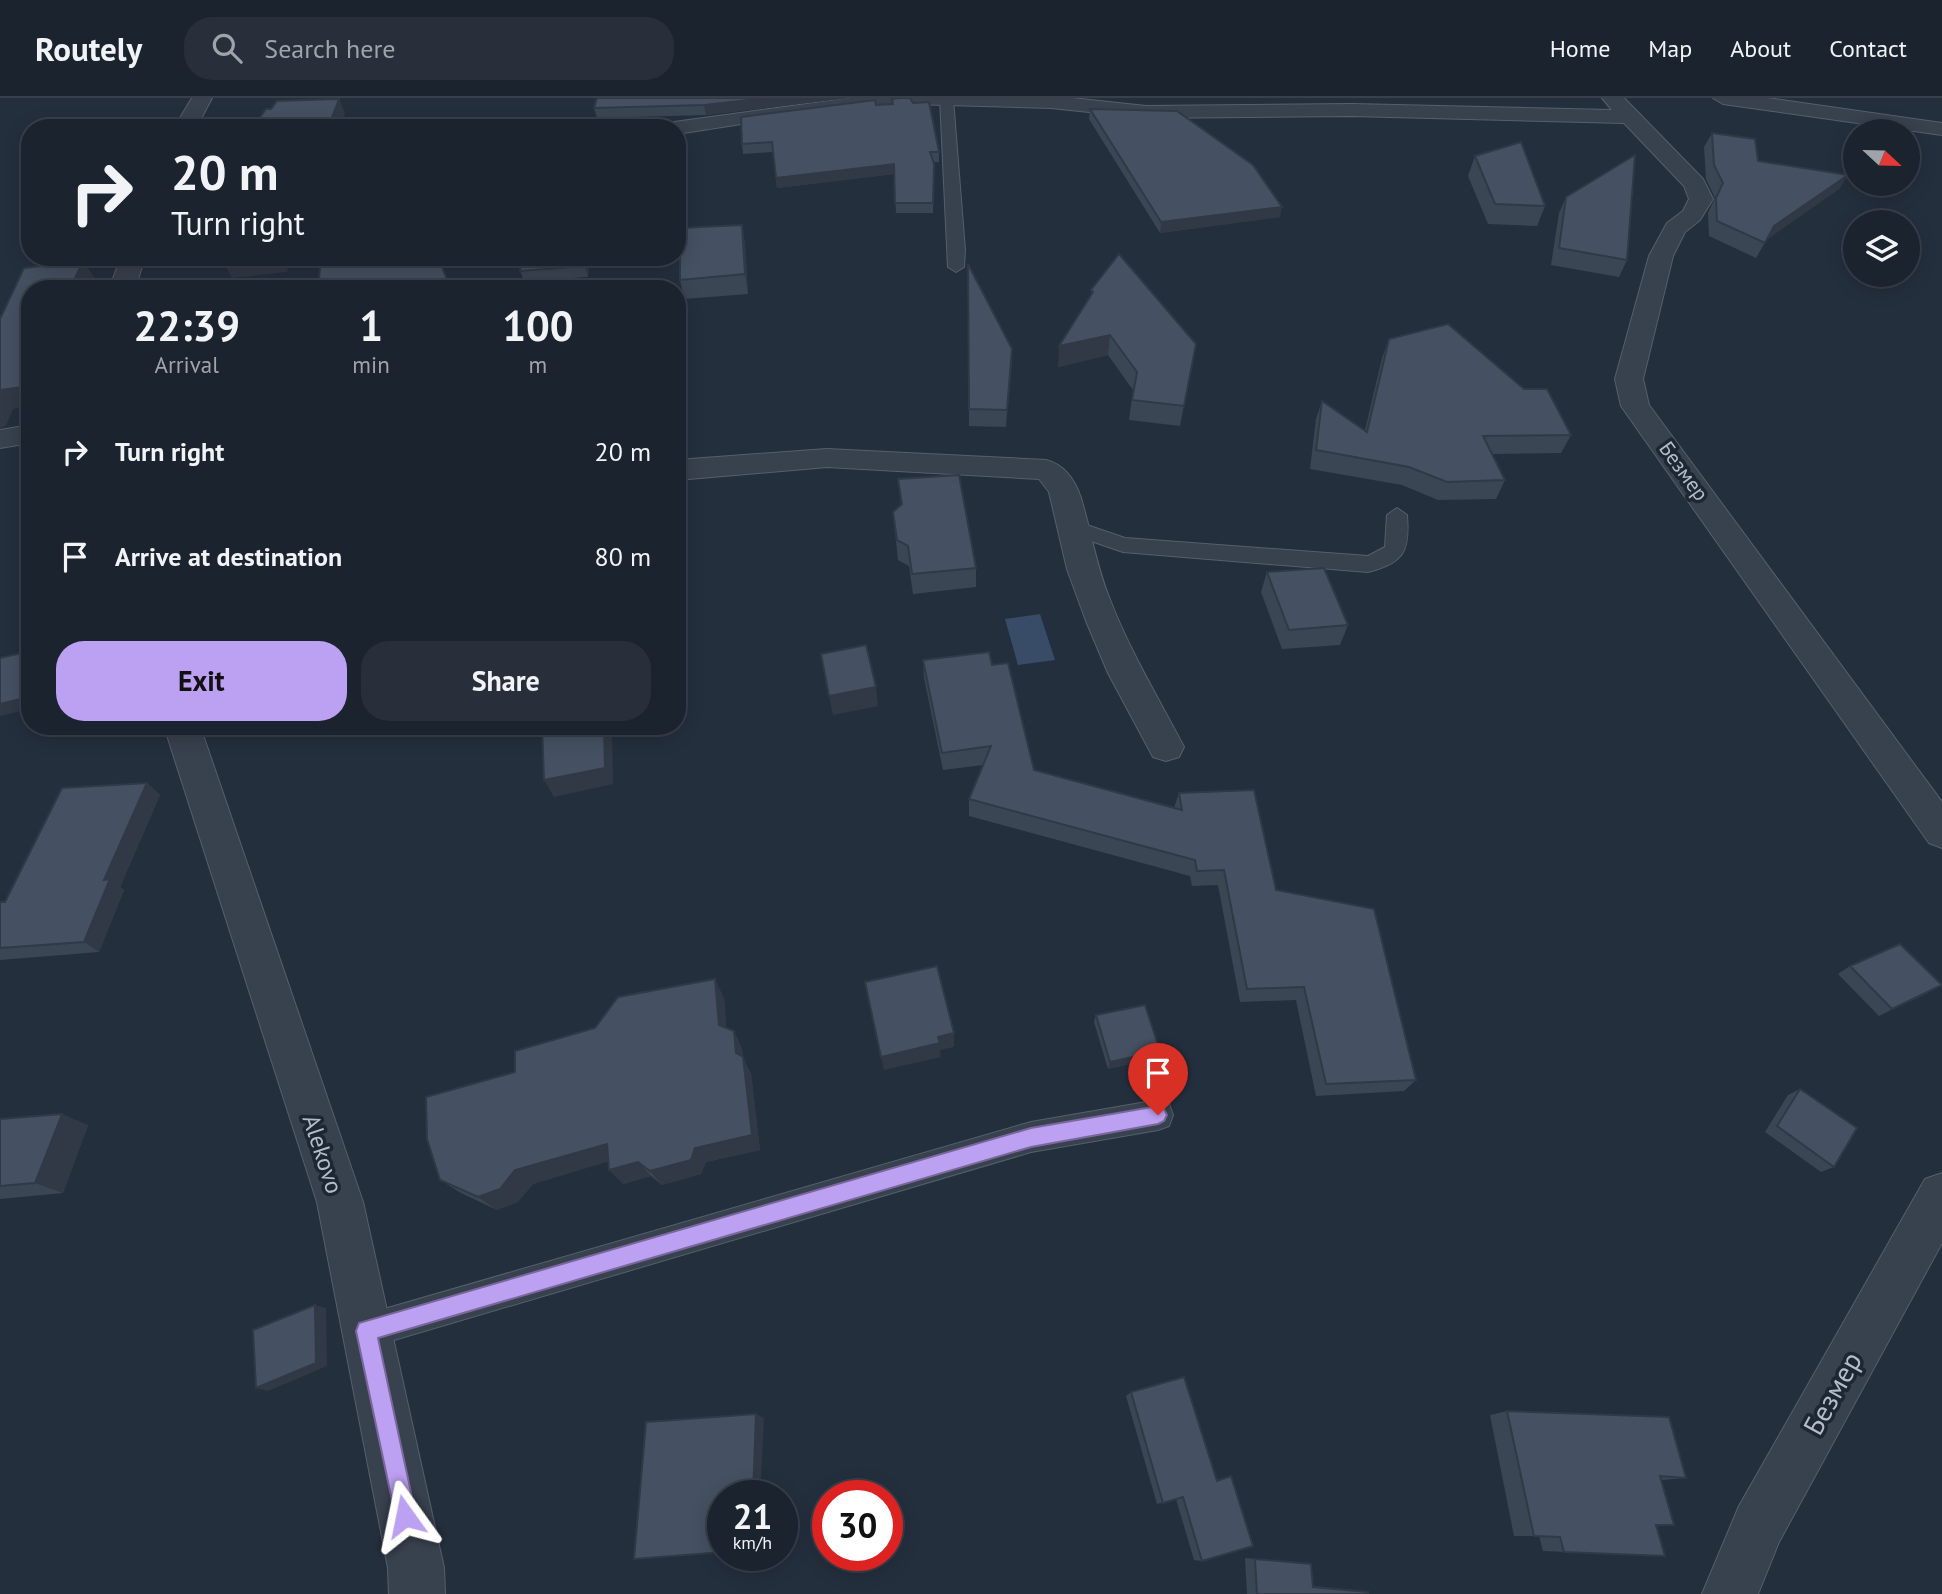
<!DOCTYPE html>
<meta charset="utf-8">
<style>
:root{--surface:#1b232e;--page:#282f3a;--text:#f1f3f6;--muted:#a0a4aa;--line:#39404a;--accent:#bca0f2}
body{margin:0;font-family:"PT Sans",sans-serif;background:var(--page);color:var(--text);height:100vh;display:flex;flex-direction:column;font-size:26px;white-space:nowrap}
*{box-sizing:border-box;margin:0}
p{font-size:23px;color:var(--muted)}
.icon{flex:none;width:38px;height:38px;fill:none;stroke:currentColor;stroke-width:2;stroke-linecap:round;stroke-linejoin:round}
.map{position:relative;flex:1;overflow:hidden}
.side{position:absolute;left:21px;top:182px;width:665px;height:455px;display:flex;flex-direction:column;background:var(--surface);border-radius:28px;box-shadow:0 4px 18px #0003,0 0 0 2px var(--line)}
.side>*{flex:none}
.hud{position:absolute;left:21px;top:21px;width:665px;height:147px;border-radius:28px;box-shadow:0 4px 18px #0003,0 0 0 2px var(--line);background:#1b232e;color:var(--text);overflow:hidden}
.needle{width:46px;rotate:112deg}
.controls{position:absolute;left:1843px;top:21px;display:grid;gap:14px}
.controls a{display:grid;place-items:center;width:77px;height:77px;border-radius:50%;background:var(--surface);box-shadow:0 4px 18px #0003,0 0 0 2px var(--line);font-size:35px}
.speed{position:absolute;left:707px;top:1382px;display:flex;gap:14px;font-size:35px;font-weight:700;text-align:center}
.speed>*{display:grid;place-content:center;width:91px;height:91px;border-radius:50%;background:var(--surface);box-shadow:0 4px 18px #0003,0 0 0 2px var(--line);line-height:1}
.speed small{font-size:18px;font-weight:400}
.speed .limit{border:10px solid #d22;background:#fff;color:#111}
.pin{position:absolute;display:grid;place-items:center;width:60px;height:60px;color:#fff;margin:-72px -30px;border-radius:50% 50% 50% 0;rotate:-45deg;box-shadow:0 0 7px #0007}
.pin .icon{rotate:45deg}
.me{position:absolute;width:77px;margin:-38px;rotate:348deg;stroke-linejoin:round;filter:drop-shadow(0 0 5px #0008)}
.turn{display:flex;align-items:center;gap:24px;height:147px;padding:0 35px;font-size:32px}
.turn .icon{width:91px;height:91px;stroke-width:2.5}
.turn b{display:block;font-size:49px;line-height:60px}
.eta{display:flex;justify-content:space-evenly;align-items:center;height:119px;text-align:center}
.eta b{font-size:42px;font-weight:700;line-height:49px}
.action{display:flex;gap:14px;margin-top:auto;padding:14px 35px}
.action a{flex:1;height:80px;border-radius:28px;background:var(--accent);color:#111;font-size:28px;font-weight:700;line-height:80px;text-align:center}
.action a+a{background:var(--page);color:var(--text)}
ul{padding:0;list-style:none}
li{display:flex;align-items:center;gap:21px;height:105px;padding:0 35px}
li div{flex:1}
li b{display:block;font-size:26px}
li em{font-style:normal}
header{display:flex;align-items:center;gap:42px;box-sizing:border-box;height:98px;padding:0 35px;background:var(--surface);border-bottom:2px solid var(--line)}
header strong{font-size:33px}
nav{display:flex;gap:38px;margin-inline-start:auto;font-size:24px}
.search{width:490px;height:63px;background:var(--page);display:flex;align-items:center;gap:18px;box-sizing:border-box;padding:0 24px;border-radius:28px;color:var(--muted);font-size:26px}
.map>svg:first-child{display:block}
</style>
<header>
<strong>Routely</strong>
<div class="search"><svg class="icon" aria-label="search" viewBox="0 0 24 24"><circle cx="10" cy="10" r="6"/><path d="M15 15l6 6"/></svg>Search here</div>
<nav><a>Home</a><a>Map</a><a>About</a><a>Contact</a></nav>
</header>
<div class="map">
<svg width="1942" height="1496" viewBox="0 0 1942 1496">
<rect width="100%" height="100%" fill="#242f3e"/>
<path fill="#394c67" d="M1040 516 1055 562 1018 567 1005 521Z"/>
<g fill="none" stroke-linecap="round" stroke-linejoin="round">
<g stroke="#565f6c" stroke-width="2">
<path id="service" d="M940 0 953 1 965 152 964 169 956 174 948 169Z
M1397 410 1407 417C1410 453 1404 465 1368 474L1123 454 1065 434 1061 429 1072 422 1125 440 1368 458 1385 449 1387 417Z
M1158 1002 1169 1006 1173 1017 1169 1028 1158 1032 1031 1054 367 1250 355 1245 350 1233 355 1221 367 1216 1031 1024Z"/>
</g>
<g stroke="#565f6c" stroke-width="2">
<path id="minor" d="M192 0H212L196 30H174Z
M851 0H1072L1146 8 1352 6 1612 12 1602 0H1624L1703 81 1713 101 1700 122 1685 134 1673 158 1643 281 1649 307 1942 704V750L1929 745 1621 308 1615 281 1649 158 1667 125 1683 113 1689 101 1684 88 1624 25 1352 18 1146 20 1051 10 910 6 787 19 677 36V30H663L674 24Z
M1713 0H1767L1942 25V37L1723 6Z
M121 159H145L135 191H109Z
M30 327V345L0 350V332Z
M827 351 1046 362C1065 367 1075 382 1081 400 1091 433 1096 467 1109 499 1129 552 1158 599 1184 649L1179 659 1166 663 1153 659 1108 575 1086 523 1067 471 1049 394 1039 381 827 369 677 382V362Z
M164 628H200L363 1104 444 1470 445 1496H389L388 1470 317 1104Z
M1942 1075V1145L1779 1444 1758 1496H1702L1739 1408 1925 1081Z"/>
</g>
<use href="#service" fill="#38414e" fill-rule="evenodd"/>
<use href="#minor" fill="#38414e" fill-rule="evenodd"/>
</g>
<path fill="#3b4654" d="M597 0H849L706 17 597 20 594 10Z
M876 7 939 54V64H933L934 76 933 115H896L894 76 777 90 773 54 743 56 742 46Z
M1090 11 1280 119 1160 135 1089 21Z
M1712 35 1758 63 1848 77 1839 91 1767 141 1756 160 1709 138 1708 115 1715 100 1706 81 1704 49Z
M1475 58 1545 108 1537 128 1488 126 1468 78Z
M1566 99 1627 162 1619 179 1551 167 1559 115Z
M742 127 745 146 748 196 684 201 680 182Z
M521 159H590L588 179 524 183 520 173Z
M968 166 1012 251 1006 329 969 328Z
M1091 192 1196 246 1180 328 1129 322 1133 292 1108 257 1058 269 1091 198Z
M1389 241 1571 337 1561 355 1492 356 1505 382 1496 401 1438 402 1402 387 1310 371 1316 321 1322 303 1365 332 1382 260Z
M898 381 976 470V489L913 496 909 468 898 462 893 414 901 408Z
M1267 474 1348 527 1340 547 1282 551 1261 494Z
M923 562 992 567 1034 672 1174 710 1179 695 1276 792 1416 982 1404 993 1316 998 1296 902 1240 904 1218 787 1192 788 1190 778 969 718V701L983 667 943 672 924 580Z
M147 685 160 697 120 789 124 792 99 854 0 862V804H5Z
M1850 868 1928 895 1879 918 1838 876Z
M724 900 726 930 734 933 742 951 743 960 751 976 760 1052 706 1064 701 1076 662 1087 651 1078 623 1086 608 1063 533 1086 518 1104 497 1112 461 1095 440 1082 515 974Z
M1096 917 1157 960 1108 971 1094 924Z
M1800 991 1834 1069 1821 1074 1765 1034 1788 997Z
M0 1021 88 1027 63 1095 0 1101Z
M1131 1294 1216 1382 1231 1378 1202 1463 1194 1462 1176 1401 1157 1406 1126 1298Z
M1507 1313 1686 1380 1661 1382 1657 1427 1665 1458 1543 1453 1539 1438H1514L1490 1317Z
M1245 1460 1311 1466 1313 1488 1354 1492 1368 1494V1496H1247Z"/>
<path fill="#303945" d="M766 0H849L706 17 704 7Z
M339 1 345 15 340 30H328Z
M894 66 895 76 777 90 776 80Z
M1848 77 1839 91 1765 143 1774 128Z
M1282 109 1280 119 1160 135 1161 124Z
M742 127 745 146 748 196 745 176Z
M280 159H293L287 174 232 180 224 166Z
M586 159H590L588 179 585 168Z
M83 163 96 182 92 191H70Z
M1110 237 1108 257 1058 269 1059 248Z
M1012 251V268L1006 329 1007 312Z
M30 288V308L13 311 6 328 0 330V292Z
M876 589 878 608 833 617 829 598Z
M30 593V611L0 618V606Z
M385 628H425L390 634Z
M604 628H612L613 686 554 699 544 682Z
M147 685 160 697 120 789 124 792 99 854 84 844 104 782Z
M715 881 724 900 728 945 719 927Z
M1942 887 1928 895 1879 918 1892 911Z
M734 933 742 951 743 960 751 976 760 1052 706 1064 701 1076 662 1087 650 1073 695 1050 736 955Z
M954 935V949L940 952 941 959 884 972 881 959 938 939Z
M1160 953 1157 960 1108 971 1110 964Z
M62 1016 88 1027 63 1095 35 1085Z
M607 1046 620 1060 533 1086 518 1104 497 1112 478 1099 515 1072Z
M638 1064 651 1078 623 1086 609 1072Z
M315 1207 326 1210 327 1268 268 1293 256 1290Z
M756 1316 764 1320 760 1398H753Z"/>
<path fill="#455162" stroke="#303945" stroke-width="2" d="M597 0H766L704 7 594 10Z
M899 0H910L913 5 929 4 939 54H930L934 66 933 105H895L894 66 776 80 772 44 742 46 741 19 875 2 876 7 893 6 892 1Z
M339 1 328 30H255L258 22 266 11H271L277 3Z
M1090 11 1177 13 1253 67 1282 109 1161 124Z
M1712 35 1755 41 1758 63 1848 77 1774 128 1765 145 1717 123 1716 100 1723 85 1714 67Z
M1521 44 1545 108 1495 106 1475 58Z
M1635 57 1627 162 1559 150 1566 99Z
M742 127 745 176 680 182V130Z
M1119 156 1196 246 1184 308 1132 302 1137 274 1110 237 1059 248 1093 194 1091 192Z
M226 159H280L224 166Z
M321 159H438L451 191H318Z
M521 159H586L585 168 520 173Z
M83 163 70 191H30V288L0 292V221L24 170Z
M968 166 1012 251 1007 312 969 311Z
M1448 226 1524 291H1547L1571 337 1483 338 1505 382 1447 384 1409 369 1316 352 1322 303 1367 334 1389 241Z
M959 377 976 470 912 476 908 448 897 442 893 414 902 406 898 381Z
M1324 470 1348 527 1289 532 1267 474Z
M866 547 876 589 829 598 821 556Z
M30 553 29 599 0 606V560Z
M989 554 992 567 1008 565 1034 672 1182 712 1179 695 1254 692 1276 792 1374 811 1416 982 1326 986 1304 889 1247 891 1224 772 1197 773 1195 762 969 701 991 648 942 655 923 562Z
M542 628H604L605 670 544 682Z
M147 685 104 782 110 781 84 844 0 850V804H5L62 690Z
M1900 846 1942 887 1892 911 1850 868Z
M937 868 954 935 938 939 940 945 881 959 865 884Z
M715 881 719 927 734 933 736 955 743 959 752 1037 695 1050 691 1062 650 1073 638 1064 609 1072 607 1046 515 1072 500 1091 478 1099 440 1082 427 1041 426 999 515 974V953L595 930 618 899Z
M1145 907 1160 953 1110 964 1096 917Z
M1800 991 1857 1030 1834 1069 1777 1028Z
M62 1016 35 1085 0 1088V1021Z
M315 1207 316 1265 256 1290 253 1232Z
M1184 1279 1217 1383 1231 1378 1253 1448 1202 1463 1183 1399 1163 1405 1131 1294Z
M1507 1313 1669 1319 1686 1380 1660 1378 1674 1427H1656L1665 1458 1564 1454 1560 1439 1534 1438Z
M756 1316 753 1398H723V1454L634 1461 646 1324Z
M1255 1461 1311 1466 1313 1489 1368 1494V1496H1257Z"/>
<path fill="#bca0f2" stroke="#7a689d" stroke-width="2" d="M1158 1008 1164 1011 1167 1017 1164 1023 1158 1026 1031 1049 378 1240 416 1418 413 1426 405 1429 397 1426 356 1233 359 1225 1031 1030Z"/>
<g text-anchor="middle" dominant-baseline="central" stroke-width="7" stroke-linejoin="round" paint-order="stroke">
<g font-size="21" fill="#b4bcc9" stroke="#1d2633">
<text transform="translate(1684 373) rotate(54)">Безмер</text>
</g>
<g font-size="24" fill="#b4bcc9" stroke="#1d2633">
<text transform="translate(323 1056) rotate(72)">Alekovo</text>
</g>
<g font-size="28" fill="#b4bcc9" stroke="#1d2633">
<text transform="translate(1832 1295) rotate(-61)">Безмер</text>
</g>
</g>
</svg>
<div class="controls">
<a><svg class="needle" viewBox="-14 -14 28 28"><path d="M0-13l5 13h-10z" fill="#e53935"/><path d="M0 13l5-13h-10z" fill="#a0a4aa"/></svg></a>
<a><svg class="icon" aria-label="layers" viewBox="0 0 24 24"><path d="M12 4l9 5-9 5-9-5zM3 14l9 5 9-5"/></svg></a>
</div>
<div class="speed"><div>21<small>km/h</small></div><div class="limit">30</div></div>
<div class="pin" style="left:1158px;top:1017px;background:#d93025"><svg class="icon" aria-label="arrive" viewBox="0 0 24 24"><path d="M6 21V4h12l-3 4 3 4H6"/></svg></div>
<svg class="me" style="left:405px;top:1418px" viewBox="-20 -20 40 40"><path d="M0-17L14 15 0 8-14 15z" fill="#bca0f2" stroke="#fff" stroke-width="4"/></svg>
<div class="hud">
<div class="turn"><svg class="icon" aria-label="right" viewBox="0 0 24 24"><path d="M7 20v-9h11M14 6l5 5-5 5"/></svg><div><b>20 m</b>Turn right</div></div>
</div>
<section class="side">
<div class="eta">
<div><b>22:39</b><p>Arrival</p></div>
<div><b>1</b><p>min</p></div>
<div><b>100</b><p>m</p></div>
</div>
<ul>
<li><svg class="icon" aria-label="right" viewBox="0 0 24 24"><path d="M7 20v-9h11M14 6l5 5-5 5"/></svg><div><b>Turn right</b></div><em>20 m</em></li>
<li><svg class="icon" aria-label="arrive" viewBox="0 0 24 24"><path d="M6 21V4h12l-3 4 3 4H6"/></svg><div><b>Arrive at destination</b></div><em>80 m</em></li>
</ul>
<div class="action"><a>Exit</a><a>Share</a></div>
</section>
</div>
